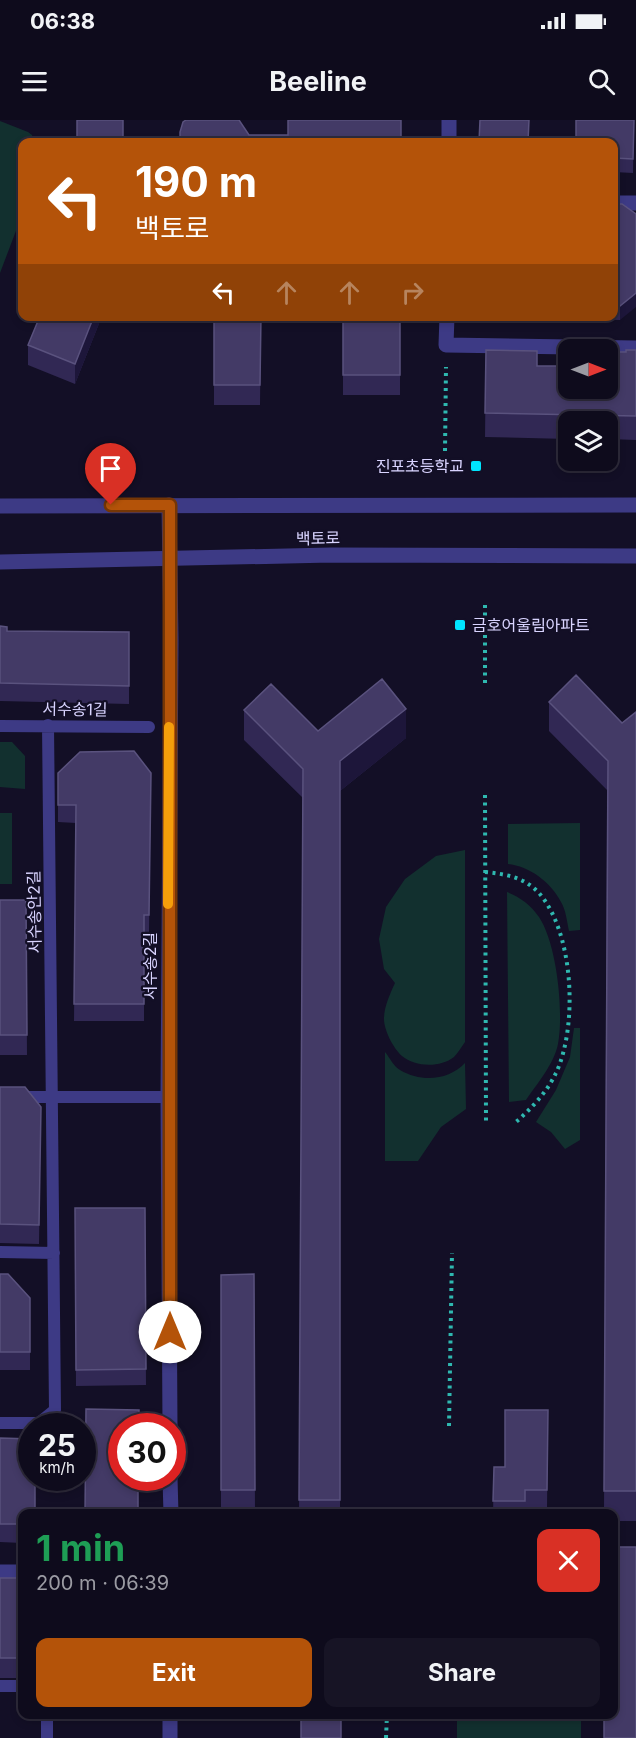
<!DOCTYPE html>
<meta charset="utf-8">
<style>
:root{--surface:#0e0b1c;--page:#171425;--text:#f1f3f6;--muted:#9b9ba3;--line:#2e2b3b;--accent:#b45309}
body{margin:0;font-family:Inter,"Noto Sans KR",sans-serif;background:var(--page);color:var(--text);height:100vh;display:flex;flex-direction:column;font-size:22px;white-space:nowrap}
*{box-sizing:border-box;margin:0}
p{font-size:20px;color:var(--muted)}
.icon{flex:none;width:33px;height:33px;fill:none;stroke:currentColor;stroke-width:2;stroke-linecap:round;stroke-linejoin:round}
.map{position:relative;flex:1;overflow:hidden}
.details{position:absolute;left:18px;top:1389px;width:600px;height:210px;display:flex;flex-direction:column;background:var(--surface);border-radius:12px;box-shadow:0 3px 9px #0003,0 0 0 2px var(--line)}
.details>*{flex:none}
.guide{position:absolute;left:18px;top:18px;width:600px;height:183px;border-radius:12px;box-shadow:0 3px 9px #0003,0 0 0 2px var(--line);background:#b45309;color:#fff;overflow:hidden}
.needle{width:39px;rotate:90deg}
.tools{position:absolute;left:558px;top:219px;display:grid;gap:12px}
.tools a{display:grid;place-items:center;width:60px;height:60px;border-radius:12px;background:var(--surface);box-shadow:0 3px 9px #0003,0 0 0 2px var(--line);font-size:30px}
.speed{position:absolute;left:18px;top:1293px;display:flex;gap:12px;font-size:30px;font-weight:700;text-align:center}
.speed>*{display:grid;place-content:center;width:78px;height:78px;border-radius:50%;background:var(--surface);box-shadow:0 3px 9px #0003,0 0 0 2px var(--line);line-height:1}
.speed small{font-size:15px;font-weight:400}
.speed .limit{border:9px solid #d22;background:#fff;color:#111}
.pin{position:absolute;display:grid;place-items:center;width:51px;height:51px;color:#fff;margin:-62px -26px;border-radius:50% 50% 50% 0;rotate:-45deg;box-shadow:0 0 6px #0007}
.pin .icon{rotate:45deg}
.me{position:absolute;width:66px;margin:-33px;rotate:0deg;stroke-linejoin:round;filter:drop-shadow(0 0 4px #0008)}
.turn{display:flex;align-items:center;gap:21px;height:126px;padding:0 18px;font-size:27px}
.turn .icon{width:78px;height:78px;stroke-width:2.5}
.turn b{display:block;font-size:42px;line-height:51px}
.lanes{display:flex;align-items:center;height:57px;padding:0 18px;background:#0003;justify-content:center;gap:30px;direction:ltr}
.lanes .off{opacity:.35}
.round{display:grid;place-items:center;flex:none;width:63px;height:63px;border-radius:12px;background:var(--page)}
.summary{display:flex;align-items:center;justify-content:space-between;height:102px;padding:0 18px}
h1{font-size:36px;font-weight:700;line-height:45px;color:#1e9e55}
.action{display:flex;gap:12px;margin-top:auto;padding:12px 18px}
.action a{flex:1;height:69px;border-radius:12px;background:var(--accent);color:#fff;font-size:24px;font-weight:700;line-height:69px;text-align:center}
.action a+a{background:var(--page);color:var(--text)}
.status{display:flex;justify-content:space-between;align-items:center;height:42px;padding:0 30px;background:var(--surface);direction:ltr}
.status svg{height:16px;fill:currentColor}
header{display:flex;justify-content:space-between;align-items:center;height:78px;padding:0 18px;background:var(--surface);font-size:27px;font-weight:700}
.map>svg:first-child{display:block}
</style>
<div class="status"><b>06:38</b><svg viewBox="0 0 49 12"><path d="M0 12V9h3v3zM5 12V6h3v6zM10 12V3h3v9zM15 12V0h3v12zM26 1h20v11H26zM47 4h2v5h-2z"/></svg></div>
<header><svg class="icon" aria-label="menu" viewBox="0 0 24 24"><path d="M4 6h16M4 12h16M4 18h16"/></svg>Beeline<svg class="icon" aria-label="search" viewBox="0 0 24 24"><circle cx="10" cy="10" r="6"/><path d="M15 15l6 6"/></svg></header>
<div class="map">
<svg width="636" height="1618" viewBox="0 0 636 1618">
<rect width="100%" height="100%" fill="#130f26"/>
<path fill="#12302f" d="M0 1 28 12 32 15 34 22H22V95L0 153Z
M0 622H12L25 636V669L0 667Z
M0 693H12V764H0Z
M580 703V810L569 811C567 802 566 790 561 782 551 762 529 746 508 744V704Z
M465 730V922C462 926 458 933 454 937 440 948 415 947 402 936 393 928 384 910 384 899 384 887 390 874 395 863L384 849 379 819 386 787 405 759 436 736Z
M507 772C520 777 531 785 539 797 557 824 564 892 558 924 554 944 537 964 526 980L509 982Z
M574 908H580V1020L565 1029 551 1012 536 1002 556 970 570 937Z
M385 932C390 938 394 947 400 950 422 963 449 960 465 943L466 989 441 1007 418 1041H385Z
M457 1595H581V1618H457Z"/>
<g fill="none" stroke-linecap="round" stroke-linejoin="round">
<path stroke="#2fb8b0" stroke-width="4" stroke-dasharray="3 4.5" stroke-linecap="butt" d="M445 331 446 247
M485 485V566
M485 675 486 1001
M485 752C505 754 524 757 539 773 574 813 578 906 556 953 547 972 531 989 516 1002
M449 1306 452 1133
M386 1618 387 1594"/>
<path stroke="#3d3a85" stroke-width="12" d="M0 606 149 607
M0 977H168
M0 1132 54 1133
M0 1303H39L55 1290 48 605
M0 1566H22
M47 1594V1618"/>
<path stroke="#3d3a85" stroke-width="15" d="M449 22V0
M614 83H636
M447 196 446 225 636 228
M169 385 171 520 168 977 170 1306
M170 1358 171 1394
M0 1452H22
M170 1618V1594"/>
<path stroke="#3d3a85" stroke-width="15" d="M0 386 636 385
M0 442 331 435 636 436"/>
</g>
<path fill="#312854" d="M634 0 633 53 614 52V22Z
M614 84H622L620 200 580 199V196H614Z
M40 196H102L75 264 28 245V225Z
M214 196H261L260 285H214Z
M343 196H400V275H343Z
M486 196H535V202H489Z
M486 230 537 246 568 268 626 232 636 230V320L608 319V302H568V319L485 317Z
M0 506 7 511 129 512V584L0 581Z
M549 582 622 603 636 592V1401H614V1394H604L607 670 549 611Z
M244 590 318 611 406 618 340 671V1394H299L303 678 244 620Z
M58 653H151L149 813H144V901H74L76 703 58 702Z
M0 780H26L27 935H0Z
M0 967 41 987 39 1124 0 1123Z
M75 1088H145L146 1265 76 1266Z
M0 1154 30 1178V1250H0Z
M254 1154 255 1394H221V1155Z
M548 1290 547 1390H525V1394H493L494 1347H505Z
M0 1318 22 1394V1423L0 1422Z
M0 1458H19V1558H0Z"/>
<path fill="#1d163a" d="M636 173V187L620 200V186Z
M94 196H102L75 264V244Z
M406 589V618L340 671V1394V641Z"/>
<path fill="#433a66" stroke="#5a527e" stroke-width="1.5" d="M77 0H123V22H77Z
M186 0H239L249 15H288V0H401V22H180V12L183 2Z
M480 0H529L528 22H479Z
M576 0H634L633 39 614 38V22H576Z
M614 84H622L636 94V173L620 186 614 185Z
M40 196H94L75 244 28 225Z
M214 196H261L260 265H214Z
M343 196H400V255H343Z
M486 230 537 231V246H568V268H608V232H626V230H636V296L485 293Z
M0 506 7 507V511L129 512V566L0 563Z
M576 555 622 603 636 592V1371H604L608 641 549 582Z
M382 559 406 589 340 641V1380H299L303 649 244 590 271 564 318 611Z
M134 631 151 653 149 795H144V884H74L76 685H58V653L80 632Z
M0 780H26L27 915H0Z
M0 967H25L41 987 39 1105 0 1104Z
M75 1088H145L146 1249 76 1250Z
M0 1154H8L30 1178V1232H0Z
M254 1154 255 1370H221V1155Z
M86 1289 139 1290V1306H122V1358H138V1394H85Z
M505 1290H548L547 1370H525V1381H493L494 1347H505Z
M0 1318 32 1319V1358H35V1394H22V1404H0Z
M614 1427H636V1618H604V1594H614Z
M0 1458H19V1538H0Z
M301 1594H341V1618H301Z"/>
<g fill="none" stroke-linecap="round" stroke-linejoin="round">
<g stroke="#753606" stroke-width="15">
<path id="route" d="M111 385H170V1212"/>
</g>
<use href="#route" stroke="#b45309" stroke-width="10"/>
<path stroke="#f59e0b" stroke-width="10" d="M168 784 169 607"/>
</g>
<g fill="#00e5ff" stroke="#130f26" stroke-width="2">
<rect x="470" y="340" width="12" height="12" rx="3"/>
<rect x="454" y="499" width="12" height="12" rx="3"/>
</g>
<g text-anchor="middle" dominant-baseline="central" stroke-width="4.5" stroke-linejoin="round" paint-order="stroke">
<g font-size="16" fill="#d9d4ff" stroke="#130f26" text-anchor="end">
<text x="464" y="346">진포초등학교</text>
<text x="472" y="505" text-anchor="start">금호어울림아파트</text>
</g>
<g font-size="16" fill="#d9d4ff" stroke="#130f26">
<text transform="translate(318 418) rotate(-1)">백토로</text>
<text transform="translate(75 589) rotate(1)">서수송1길</text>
<text transform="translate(34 792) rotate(-91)">서수송안2길</text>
<text transform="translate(150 846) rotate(-90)">서수송2길</text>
</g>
</g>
</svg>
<div class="tools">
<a><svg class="needle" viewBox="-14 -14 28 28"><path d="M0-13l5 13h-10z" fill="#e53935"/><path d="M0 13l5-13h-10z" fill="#9b9ba3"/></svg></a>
<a><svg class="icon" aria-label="layers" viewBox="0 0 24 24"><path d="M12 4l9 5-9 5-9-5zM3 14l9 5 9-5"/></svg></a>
</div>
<div class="speed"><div>25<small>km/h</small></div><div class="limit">30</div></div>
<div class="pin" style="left:111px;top:385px;background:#d93025"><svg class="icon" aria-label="arrive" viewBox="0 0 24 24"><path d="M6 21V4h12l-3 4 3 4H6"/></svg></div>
<svg class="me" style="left:170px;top:1212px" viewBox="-20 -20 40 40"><circle r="19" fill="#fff"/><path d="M0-13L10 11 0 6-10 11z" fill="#b45309"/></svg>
<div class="guide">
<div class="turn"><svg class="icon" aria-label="left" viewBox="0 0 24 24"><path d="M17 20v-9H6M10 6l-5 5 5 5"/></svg><div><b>190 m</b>백토로</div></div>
<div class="lanes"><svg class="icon" aria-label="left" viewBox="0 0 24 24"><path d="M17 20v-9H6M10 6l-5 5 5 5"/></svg><svg class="icon off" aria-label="ahead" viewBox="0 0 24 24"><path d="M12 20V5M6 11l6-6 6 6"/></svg><svg class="icon off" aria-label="ahead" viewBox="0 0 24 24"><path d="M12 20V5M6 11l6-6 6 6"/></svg><svg class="icon off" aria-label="right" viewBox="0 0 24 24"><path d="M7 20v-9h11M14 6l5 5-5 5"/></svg></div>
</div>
<section class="details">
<div class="summary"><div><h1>1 min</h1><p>200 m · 06:39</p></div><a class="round" style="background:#d93025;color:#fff"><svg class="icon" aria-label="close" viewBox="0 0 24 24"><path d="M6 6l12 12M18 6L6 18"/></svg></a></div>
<div class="action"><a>Exit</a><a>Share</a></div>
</section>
</div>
